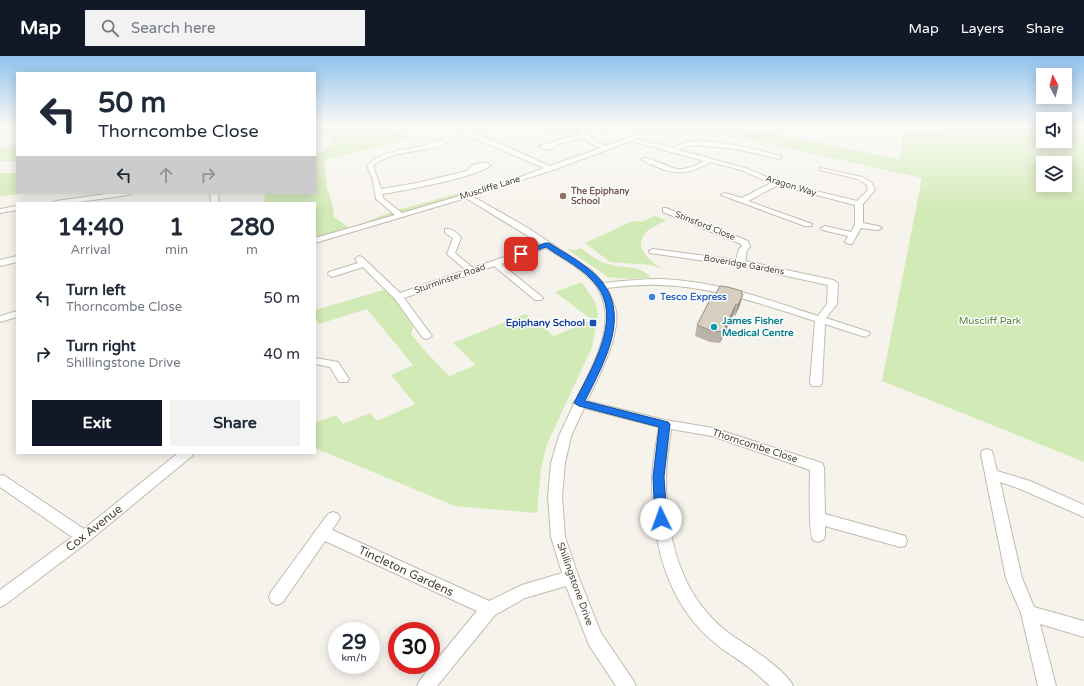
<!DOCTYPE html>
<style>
:root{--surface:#fff;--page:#f2f2f3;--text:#1f2937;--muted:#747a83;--accent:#111827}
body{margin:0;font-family:"Varela Round",sans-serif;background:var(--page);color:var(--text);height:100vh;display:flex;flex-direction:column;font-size:15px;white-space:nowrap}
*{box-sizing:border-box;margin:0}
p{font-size:13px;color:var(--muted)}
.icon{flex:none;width:22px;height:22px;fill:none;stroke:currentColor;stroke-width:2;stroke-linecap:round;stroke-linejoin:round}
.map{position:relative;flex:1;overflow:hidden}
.panel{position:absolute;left:16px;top:146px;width:300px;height:252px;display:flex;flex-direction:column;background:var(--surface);border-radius:0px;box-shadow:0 2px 10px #0003}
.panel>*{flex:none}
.banner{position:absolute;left:16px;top:16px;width:300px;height:122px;border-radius:0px;box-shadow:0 2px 10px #0003;background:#fff;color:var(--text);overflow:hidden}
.needle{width:26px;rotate:353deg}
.buttons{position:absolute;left:1036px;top:12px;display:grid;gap:8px}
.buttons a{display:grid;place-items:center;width:36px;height:36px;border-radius:0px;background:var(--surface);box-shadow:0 2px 10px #0003;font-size:20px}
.speed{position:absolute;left:328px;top:566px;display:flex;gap:8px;font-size:20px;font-weight:700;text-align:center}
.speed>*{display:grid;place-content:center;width:52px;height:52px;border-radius:50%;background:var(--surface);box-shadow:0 2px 10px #0003;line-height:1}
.speed small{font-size:10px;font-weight:400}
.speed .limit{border:6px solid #d22;background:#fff;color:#111}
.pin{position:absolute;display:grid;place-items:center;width:34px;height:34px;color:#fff;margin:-17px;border-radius:8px;box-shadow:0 2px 6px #0006}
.me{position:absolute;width:44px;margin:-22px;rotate:357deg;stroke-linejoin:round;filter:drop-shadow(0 0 3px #0008)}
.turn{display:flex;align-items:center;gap:14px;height:84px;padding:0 16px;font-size:18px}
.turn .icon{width:52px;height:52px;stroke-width:2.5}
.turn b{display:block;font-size:28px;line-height:34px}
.lanes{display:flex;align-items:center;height:38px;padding:0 16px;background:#0003;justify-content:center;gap:20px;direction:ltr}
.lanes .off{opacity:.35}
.eta{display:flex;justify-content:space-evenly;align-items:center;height:68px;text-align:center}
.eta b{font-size:24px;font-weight:700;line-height:28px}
.action{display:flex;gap:8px;margin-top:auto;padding:8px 16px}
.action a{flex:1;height:46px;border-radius:0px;background:var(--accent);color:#fff;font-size:16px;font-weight:700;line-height:46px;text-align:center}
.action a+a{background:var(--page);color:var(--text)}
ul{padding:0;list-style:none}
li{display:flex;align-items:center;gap:12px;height:56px;padding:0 16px}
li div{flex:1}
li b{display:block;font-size:15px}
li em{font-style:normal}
header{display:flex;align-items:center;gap:24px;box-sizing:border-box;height:56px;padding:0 20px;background:var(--accent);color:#fff}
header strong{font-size:19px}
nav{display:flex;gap:22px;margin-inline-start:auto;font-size:14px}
.search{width:280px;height:36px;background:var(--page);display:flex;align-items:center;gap:10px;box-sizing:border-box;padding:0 14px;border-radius:0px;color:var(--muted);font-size:15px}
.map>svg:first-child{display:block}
</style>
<header>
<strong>Map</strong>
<div class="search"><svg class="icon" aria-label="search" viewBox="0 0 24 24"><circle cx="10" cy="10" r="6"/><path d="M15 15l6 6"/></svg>Search here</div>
<nav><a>Map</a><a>Layers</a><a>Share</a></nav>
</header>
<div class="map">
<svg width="1084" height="630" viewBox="0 0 1084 630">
<rect width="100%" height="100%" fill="#f6f3ec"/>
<path fill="#d2eab5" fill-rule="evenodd" d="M365 69H385L412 82 324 104 327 132 334 154 333 160 349 172 394 155 494 128 576 101 601 90 647 76 551 113 315 185V147H264L265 137H315V99L328 92 332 83 327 79 315 81V77Z
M569 69H574L575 76 562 81 546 75Z
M670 69H691L709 72 729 69 900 103 903 74 948 78 947 69H1043V85H1065V69H1084V406L882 325 922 122 742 82 703 78H646ZM1043 107H1065V129H1043Z
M17 88V105H0V92Z
M0 117H17V137H30L0 140Z
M655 160 666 164C660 168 651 171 646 176 632 193 651 205 663 214L652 209 610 206 585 187 633 165 641 166Z
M581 192C589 198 598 206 608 208 624 213 639 208 651 222L627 223 608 221 567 193 576 194Z
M582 226 595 246 598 257 592 291 547 388 541 413 537 457 455 450 315 392V367L336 359 343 368 370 357 377 365 415 348 391 319 413 309 367 253 319 268 315 263V254L387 233 415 264 411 278 427 297 449 320 476 309 453 287 525 258 554 280 592 264 555 236Z"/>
<path fill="#a9d4f2" d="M315 69H365L315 77Z"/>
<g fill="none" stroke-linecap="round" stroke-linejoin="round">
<g stroke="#c2bbae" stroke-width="2">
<path id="street" d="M443 69C461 67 529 101 550 110L601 92 590 87 584 82 557 88 556 91 547 94 539 90 565 82 581 79 579 75 582 72 624 69 623 70 606 74 585 75 594 85 606 90 658 69H665L636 83 673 92C676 91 680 88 684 87 704 80 760 94 781 100V102L779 103 737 93 696 89 687 90 679 94 745 112 779 126 857 145 868 134 867 129 858 123 820 114V112L862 121 872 127 875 134 863 148V167L878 170 882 172 878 174 861 172 852 188H849L845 186 848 180 822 174 821 172 825 170 851 176 855 169V149L778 129 748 145 812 168 811 170H805L721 139 725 137 742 142 771 127 741 114 711 106C689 118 677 120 655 110 650 108 645 106 641 103 647 99 668 112 677 113 687 114 696 109 704 105L631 85 553 114 472 140 528 172 591 214 603 227C623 225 642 223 661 223 715 225 767 243 818 260L827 248 828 229 740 210 650 197 649 195 653 193 736 204 739 193 742 190 741 188 663 156V152H666L748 185 750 191 747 194 745 205 833 224 838 227 837 248 826 262 869 276 870 278 865 281 825 268 822 327 820 330H812L810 327 815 265C765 249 715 231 661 229 643 228 625 230 607 232 610 239 614 247 616 255 620 281 598 321 587 345L665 364 713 372 822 407 824 411 825 458 905 480 907 485 905 490 900 491 825 470V480L823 484 818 486 813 484C808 474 810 429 810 414L712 380 671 373C669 389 666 406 666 422 666 482 681 544 733 580 748 590 786 614 793 630H770C762 623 755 616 747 610 737 602 725 596 715 587 665 546 652 484 652 422 653 405 656 388 659 371L584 352 571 380 565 407 562 440 565 481 579 522 601 577 633 624 636 630H616L589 589 566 530 525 542 495 559 437 630H417L420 624 477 555 325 485 283 546 277 549 271 546 269 541 271 536 328 458 333 456 338 458 340 462 332 474 489 545 522 529 562 517 551 481 548 440 551 407 559 380 574 348 573 347 576 344C595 305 627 253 585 218 573 208 559 200 546 192L501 208 541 240 543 242 541 244H535L494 210 404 242 432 280 427 283 423 282 395 243 363 211 332 221 328 218 329 216 358 207 355 203 359 200 362 201 400 237 466 214 447 198 453 182 445 177V173C451 172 458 177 461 182L455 197 473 212 541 188 466 142 315 187V182L395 159 376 143 373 124 367 110C380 95 407 93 426 90 430 83 441 83 447 87 441 91 433 92 426 93 410 96 386 98 373 110L381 133 417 127 467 115 471 110 483 106 491 109C478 121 403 135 382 138L383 142 402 157 510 125 544 112Z
M502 69H517L506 74 498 72V70Z
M113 137H132L128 139 72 147H52L56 145Z
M210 137H218L219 147H211Z
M17 150V154L0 157V153Z
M17 200V206L0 210V204Z
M17 255V261L0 266V260Z
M315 302 338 306 349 323 347 326H339L330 311 315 308Z
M987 393 992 395 997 415 1030 425 1084 449V461L1020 433 1000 426 1022 522 1034 551 1084 565V581L1040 568 1056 630H1038L1021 557 1006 522 981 398 982 395Z
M178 397H193L192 400 89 485 6 548 0 551V534L72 481 0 431V419L5 420 84 473Z"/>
</g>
<use href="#street" fill="#fff" fill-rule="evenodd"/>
</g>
<path fill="#bab2a6" d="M741 238 740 249 735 260 733 259 720 287 710 286 695 280 697 269 715 239Z"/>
<path fill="#979187" d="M742 235 739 246 743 238 740 249 735 260Z
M736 248 733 259 720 287 723 276Z"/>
<path fill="#d8cfc1" stroke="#979187" d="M720 230 728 231 742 235 741 238H743L738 249 736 248 723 276 712 275 697 269 713 238 715 239Z"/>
<linearGradient id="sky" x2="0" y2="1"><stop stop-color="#8fc1ec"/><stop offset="0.44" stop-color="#fbfaf6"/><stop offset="1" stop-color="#fbfaf6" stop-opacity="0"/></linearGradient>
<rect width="1084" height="157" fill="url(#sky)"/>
<path fill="#1a73e8" stroke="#114b97" d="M545 187H549C563 196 578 204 590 214 637 251 605 304 585 345L664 365 668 366 670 368 664 421 667 463 665 466 661 468 657 466 655 463 653 421 659 371 579 350 574 347C590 315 623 264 597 230 585 213 563 203 546 191L521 200 518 198Z"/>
<circle fill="#8d6e63" stroke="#fff" stroke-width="1.5" cx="563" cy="140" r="4"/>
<circle fill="#3f7fe0" stroke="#fff" stroke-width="1.5" cx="652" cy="241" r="4"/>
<rect fill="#1a4fb4" stroke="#fff" stroke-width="1.5" x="589" y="263" width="8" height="8" rx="2"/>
<circle fill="#0f9aa8" stroke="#fff" stroke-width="1.5" cx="714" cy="271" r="4"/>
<g text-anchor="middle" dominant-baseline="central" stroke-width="3" stroke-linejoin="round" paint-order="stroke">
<g font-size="9" fill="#4b4439" stroke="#fff">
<text transform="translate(791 130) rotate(17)">Aragon Way</text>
<text transform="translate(490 132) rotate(-17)">Muscliffe Lane</text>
<text transform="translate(705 170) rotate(22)">Stinsford Close</text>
<text transform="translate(744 209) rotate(10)">Boveridge Gardens</text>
<text transform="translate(450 223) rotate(-19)">Sturminster Road</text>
</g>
<g font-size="9" font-weight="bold" fill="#785e54" stroke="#fff" text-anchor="start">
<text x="571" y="135">The Epiphany<tspan x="571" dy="10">School</tspan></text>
</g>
<g font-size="10" font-weight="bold" fill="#366cbe" stroke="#fff" text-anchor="start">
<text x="660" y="241">Tesco Express</text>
</g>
<g font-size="10" font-weight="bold" fill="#0d838f" stroke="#fff" text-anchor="start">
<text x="722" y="265">James Fisher<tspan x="722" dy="12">Medical Centre</tspan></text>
</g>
<g font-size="10" fill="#4a7f2a" stroke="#fff">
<text x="990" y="265">Muscliff Park</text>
</g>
<g font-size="10" font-weight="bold" fill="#164399" stroke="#fff" text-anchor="end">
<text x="585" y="267">Epiphany School</text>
</g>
<g font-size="10" fill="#4b4439" stroke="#fff">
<text transform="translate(755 390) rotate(18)">Thorncombe Close</text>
<text transform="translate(575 528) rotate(70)">Shillingstone Drive</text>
</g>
<g font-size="12" fill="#4b4439" stroke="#fff">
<text transform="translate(94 472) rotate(-38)">Cox Avenue</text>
<text transform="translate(406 515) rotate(25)">Tincleton Gardens</text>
</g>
</g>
</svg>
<div class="buttons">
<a><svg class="needle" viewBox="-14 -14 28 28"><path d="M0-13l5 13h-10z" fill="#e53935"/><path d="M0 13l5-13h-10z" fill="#747a83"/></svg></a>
<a><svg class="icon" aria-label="sound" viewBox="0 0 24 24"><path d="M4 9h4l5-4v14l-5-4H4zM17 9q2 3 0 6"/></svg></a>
<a><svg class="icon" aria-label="layers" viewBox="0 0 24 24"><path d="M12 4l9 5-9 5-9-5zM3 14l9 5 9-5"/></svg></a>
</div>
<div class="speed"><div>29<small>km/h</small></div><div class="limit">30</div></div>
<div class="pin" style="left:521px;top:198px;background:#d93025"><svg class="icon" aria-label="arrive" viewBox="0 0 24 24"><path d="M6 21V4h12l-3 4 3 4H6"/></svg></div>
<svg class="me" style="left:661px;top:463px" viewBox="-20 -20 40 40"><circle r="19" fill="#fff"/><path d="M0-13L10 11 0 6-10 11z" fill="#1a73e8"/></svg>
<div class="banner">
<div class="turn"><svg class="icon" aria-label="left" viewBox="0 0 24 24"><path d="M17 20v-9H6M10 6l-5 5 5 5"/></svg><div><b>50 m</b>Thorncombe Close</div></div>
<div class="lanes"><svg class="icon" aria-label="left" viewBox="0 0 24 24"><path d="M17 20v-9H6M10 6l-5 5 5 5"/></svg><svg class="icon off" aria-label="ahead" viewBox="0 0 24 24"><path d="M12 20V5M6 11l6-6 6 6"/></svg><svg class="icon off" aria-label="right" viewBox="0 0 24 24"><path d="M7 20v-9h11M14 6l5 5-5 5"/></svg></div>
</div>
<section class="panel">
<div class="eta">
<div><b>14:40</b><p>Arrival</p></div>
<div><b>1</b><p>min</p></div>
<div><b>280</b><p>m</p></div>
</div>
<ul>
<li><svg class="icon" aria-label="left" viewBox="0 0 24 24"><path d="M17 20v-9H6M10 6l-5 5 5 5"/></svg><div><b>Turn left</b><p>Thorncombe Close</p></div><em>50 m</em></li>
<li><svg class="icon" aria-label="right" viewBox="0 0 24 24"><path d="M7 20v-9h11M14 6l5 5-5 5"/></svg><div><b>Turn right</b><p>Shillingstone Drive</p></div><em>40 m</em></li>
</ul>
<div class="action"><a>Exit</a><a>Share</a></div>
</section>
</div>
